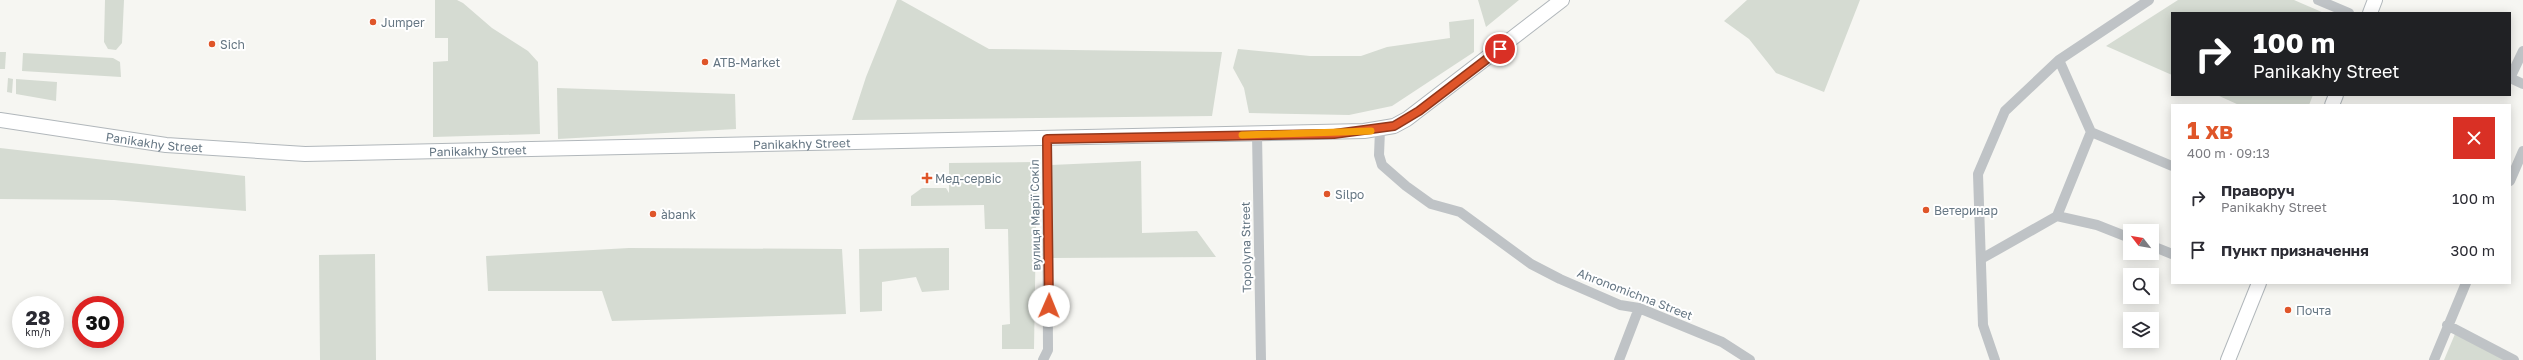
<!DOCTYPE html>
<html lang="uk">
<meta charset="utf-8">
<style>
:root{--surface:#fff;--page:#f2f2f3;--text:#2b2b33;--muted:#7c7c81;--accent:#df5529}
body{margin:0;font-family:"Golos Text",sans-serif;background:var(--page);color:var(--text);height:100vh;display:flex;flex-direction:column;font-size:15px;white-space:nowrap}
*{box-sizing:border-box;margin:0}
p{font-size:13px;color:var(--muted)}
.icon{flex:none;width:22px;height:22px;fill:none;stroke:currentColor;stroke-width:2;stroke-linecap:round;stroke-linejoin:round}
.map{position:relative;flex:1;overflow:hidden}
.drawer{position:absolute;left:2171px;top:104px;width:340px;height:180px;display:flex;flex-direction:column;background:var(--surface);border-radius:0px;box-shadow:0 2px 10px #0003}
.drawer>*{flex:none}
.banner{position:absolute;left:2171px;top:12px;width:340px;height:84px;border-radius:0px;box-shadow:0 2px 10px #0003;background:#202124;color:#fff;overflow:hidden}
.needle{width:26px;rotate:301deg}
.buttons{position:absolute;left:2123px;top:224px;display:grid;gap:8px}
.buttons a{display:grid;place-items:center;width:36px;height:36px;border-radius:0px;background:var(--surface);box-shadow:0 2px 10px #0003;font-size:20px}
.speed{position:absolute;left:12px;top:296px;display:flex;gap:8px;font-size:20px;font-weight:700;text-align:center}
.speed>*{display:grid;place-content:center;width:52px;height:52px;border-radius:50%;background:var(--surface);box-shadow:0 2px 10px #0003;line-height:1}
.speed small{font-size:10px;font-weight:400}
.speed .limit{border:6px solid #d22;background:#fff;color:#111}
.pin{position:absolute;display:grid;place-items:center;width:34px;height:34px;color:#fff;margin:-17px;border:2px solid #fff;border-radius:50%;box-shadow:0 1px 4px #0007}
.me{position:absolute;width:44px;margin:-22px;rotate:1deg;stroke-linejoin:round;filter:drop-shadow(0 0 3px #0008)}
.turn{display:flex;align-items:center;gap:14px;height:84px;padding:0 16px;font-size:18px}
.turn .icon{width:52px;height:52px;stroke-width:2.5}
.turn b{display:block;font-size:28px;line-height:34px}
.round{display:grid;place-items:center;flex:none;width:42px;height:42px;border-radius:0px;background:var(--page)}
.overview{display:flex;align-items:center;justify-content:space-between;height:68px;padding:0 16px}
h1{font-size:24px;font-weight:700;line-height:30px;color:var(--accent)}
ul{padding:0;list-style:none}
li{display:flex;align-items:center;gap:12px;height:52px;padding:0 16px}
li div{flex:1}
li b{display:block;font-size:15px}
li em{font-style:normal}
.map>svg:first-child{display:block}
</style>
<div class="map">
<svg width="2523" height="360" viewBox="0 0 2523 360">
<rect width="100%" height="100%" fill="#f6f6f2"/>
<path fill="#d5dbd2" d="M105 0H124L122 43 116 50 108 49 104 42Z
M435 0H457L463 3 492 28 528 51 538 62 540 134 433 137V62L448 61V38H435Z
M897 0H901L989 49 1222 52 1212 116 852 120 866 77Z
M1478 0H1519L1486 27Z
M1747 0H1860L1824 92 1776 73 1749 39 1724 21Z
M2178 0H2294L2324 13H2172V75L2106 46Z
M1474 19V52L1392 106 1349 115 1249 113 1244 88 1233 68 1238 49 1310 56H1361L1387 47 1450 38 1449 22Z
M0 52H6L5 69H0Z
M23 53 113 58 120 62 121 77 22 71Z
M8 78 13 79 12 93 7 92Z
M16 79 57 82 56 101 16 94Z
M557 88 735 94 736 129 558 139Z
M2217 95H2313L2309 105H2239Z
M0 148 245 176 246 211 114 200 0 199Z
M1141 161 1142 233 1197 231 1216 257 1053 258 1051 165Z
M1037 162 1034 349H1002V325L1010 324 1008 229H985L984 205 911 206V196L922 188H946L949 193V163Z
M629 248 842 249 846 314 612 321 602 291H488L486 256Z
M949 248V290L922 292 916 277 882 282V311L860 312 859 249Z
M375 254 376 360H320L319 255Z
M2455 334 2505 360H2444Z"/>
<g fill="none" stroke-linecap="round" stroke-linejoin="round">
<g stroke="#b1b7bb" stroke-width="16">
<g id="secondary">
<path d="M2370 13 2375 0"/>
<path d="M2332 105 2336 95"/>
<path id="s1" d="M0 120 166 145 305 154 1364 131 1394 126 1407 119 1562 0"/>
<path d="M2228 360 2259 283"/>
</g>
</g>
<path stroke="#bfc3c6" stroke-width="10" d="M2318 0 2349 13
M2510 78 2523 51
M2510 78 2523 84
M1380 130 1379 155 1382 165 1406 186 1431 204 1460 212 1531 264 1560 279 1620 305 1639 308 1722 342 1750 360
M2091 132 2172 166
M1257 134 1261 360
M2510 181 2523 151
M2057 216 2091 132 2059 60
M2152 246 2172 254
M1981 259 2057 216 2097 225 2130 238
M2447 325 2514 360
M1043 360 1048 350 1047 139
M1619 360 1639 308
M1995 360 1983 325 1978 174 2005 111 2059 60 2149 0
M2434 360 2466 283"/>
<use href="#secondary" stroke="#fff" stroke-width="14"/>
</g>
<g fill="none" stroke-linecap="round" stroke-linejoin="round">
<g stroke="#91371b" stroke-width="10">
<path id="route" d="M1049 306 1047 139 1334 134 1394 126 1419 111 1500 49"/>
</g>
<use href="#route" stroke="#df5529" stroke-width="7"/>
<path stroke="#f59e0b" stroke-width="7" d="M1242 135 1371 131"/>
</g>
<g fill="#df5529" stroke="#fff" stroke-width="1.5">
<circle cx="373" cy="22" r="4"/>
<circle cx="212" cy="44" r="4"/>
<circle cx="705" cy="62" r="4"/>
<path d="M925 172h4v4h4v4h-4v4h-4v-4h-4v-4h4z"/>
<circle cx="1327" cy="194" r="4"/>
<circle cx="1926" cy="210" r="4"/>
<circle cx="653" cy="214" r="4"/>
<circle cx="2288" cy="310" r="4"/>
</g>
<g text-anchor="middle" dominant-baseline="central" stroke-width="4" stroke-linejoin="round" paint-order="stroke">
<g font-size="12" fill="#657683" stroke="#fff" text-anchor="start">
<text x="381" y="22">Jumper</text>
<text x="220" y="44">Sich</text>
<text x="713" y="62">ATB-Market</text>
<text x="935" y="178">Мед-сервіс</text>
<text x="1335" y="194">Silpo</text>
<text x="1934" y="210">Ветеринар</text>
<text x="661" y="214">àbank</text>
<text x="2296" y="310">Почта</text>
</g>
<g font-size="12" fill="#657683" stroke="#fff">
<text stroke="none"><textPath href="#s1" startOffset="156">Panikakhy Street</textPath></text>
<text stroke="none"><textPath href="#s1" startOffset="804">Panikakhy Street</textPath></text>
<text stroke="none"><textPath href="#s1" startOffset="480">Panikakhy Street</textPath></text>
<text transform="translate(1035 215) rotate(-91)">вулиця Марії Сокіл</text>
<text transform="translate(1246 247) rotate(-91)">Topolyna Street</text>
<text transform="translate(1635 294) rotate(21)">Ahronomichna Street</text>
</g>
</g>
</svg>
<div class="buttons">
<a><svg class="needle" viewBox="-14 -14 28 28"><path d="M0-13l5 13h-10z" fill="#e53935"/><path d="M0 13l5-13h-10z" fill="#7c7c81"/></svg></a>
<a><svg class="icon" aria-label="search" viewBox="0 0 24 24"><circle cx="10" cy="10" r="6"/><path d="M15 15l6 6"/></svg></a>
<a><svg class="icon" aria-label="layers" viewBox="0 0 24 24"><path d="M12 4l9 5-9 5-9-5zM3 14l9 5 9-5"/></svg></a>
</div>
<div class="speed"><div>28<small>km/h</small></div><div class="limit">30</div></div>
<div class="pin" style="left:1500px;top:49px;background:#d93025"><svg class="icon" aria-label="arrive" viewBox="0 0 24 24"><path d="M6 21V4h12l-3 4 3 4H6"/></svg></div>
<svg class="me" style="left:1049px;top:306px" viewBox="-20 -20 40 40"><circle r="19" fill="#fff"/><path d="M0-13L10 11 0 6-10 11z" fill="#df5529"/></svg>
<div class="banner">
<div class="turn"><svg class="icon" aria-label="right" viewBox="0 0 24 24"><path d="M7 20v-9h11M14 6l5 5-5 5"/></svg><div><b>100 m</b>Panikakhy Street</div></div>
</div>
<section class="drawer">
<div class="overview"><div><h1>1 хв</h1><p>400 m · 09:13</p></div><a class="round" style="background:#d93025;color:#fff"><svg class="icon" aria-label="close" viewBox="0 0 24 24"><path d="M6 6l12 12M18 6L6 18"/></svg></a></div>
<ul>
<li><svg class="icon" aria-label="right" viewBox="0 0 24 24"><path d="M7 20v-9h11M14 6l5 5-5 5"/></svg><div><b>Праворуч</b><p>Panikakhy Street</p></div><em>100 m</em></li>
<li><svg class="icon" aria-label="arrive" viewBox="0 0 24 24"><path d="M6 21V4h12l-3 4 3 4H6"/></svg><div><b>Пункт призначення</b></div><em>300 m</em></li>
</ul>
</section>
</div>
